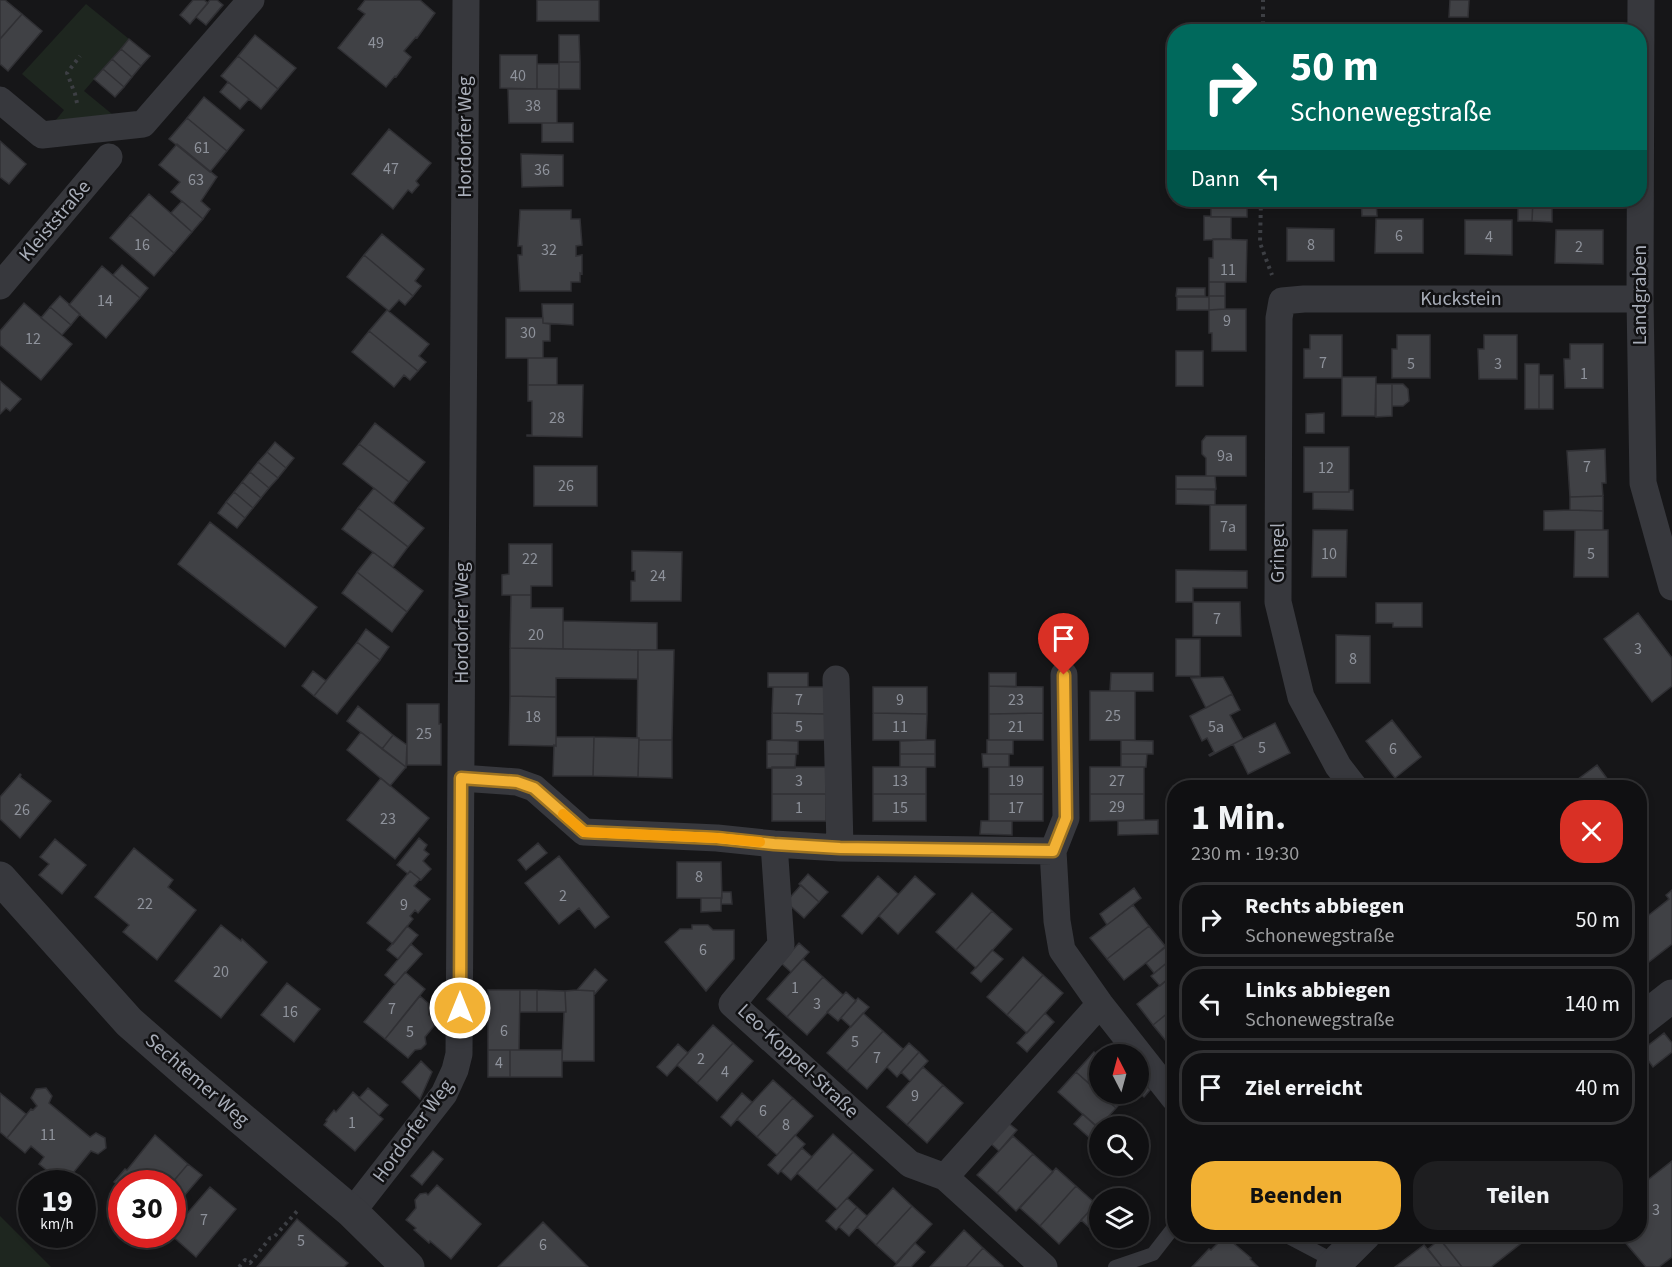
<!DOCTYPE html>
<html lang="de">
<meta charset="utf-8">
<style>
:root{--surface:#101012;--page:#1e1e20;--text:#f1f3f6;--muted:#9c9d9f;--line:#303032;--accent:#f2b134}
body{margin:0;font-family:"Source Sans 3",sans-serif;background:var(--page);color:var(--text);height:100vh;display:flex;flex-direction:column;font-size:22px;white-space:nowrap}
*{box-sizing:border-box;margin:0}
p{font-size:20px;color:var(--muted)}
.icon{flex:none;width:33px;height:33px;fill:none;stroke:currentColor;stroke-width:2;stroke-linecap:round;stroke-linejoin:round}
.map{position:relative;flex:1;overflow:hidden}
.sheet{position:absolute;left:1167px;top:780px;width:480px;height:462px;display:flex;flex-direction:column;background:var(--surface);border-radius:24px;box-shadow:0 3px 9px #0003,0 0 0 2px var(--line)}
.sheet>*{flex:none}
.guide{position:absolute;left:1167px;top:24px;width:480px;height:183px;border-radius:24px;box-shadow:0 3px 9px #0003,0 0 0 2px var(--line);background:#00695c;color:#fff;overflow:hidden}
.needle{width:39px;rotate:354deg}
.tools{position:absolute;left:1089px;top:1044px;display:grid;gap:12px}
.tools a{display:grid;place-items:center;width:60px;height:60px;border-radius:50%;background:var(--surface);box-shadow:0 3px 9px #0003,0 0 0 2px var(--line);font-size:30px}
.speed{position:absolute;left:18px;top:1170px;display:flex;gap:12px;font-size:30px;font-weight:700;text-align:center}
.speed>*{display:grid;place-content:center;width:78px;height:78px;border-radius:50%;background:var(--surface);box-shadow:0 3px 9px #0003,0 0 0 2px var(--line);line-height:1}
.speed small{font-size:15px;font-weight:400}
.speed .limit{border:9px solid #d22;background:#fff;color:#111}
.pin{position:absolute;display:grid;place-items:center;width:51px;height:51px;color:#fff;margin:-62px -26px;border-radius:50% 50% 50% 0;rotate:-45deg;box-shadow:0 0 6px #0007}
.pin .icon{rotate:45deg}
.me{position:absolute;width:66px;margin:-33px;rotate:0deg;stroke-linejoin:round;filter:drop-shadow(0 0 4px #0008)}
.turn{display:flex;align-items:center;gap:21px;height:126px;padding:0 24px;font-size:27px}
.turn .icon{width:78px;height:78px;stroke-width:2.5}
.turn b{display:block;font-size:42px;line-height:51px}
.then{display:flex;align-items:center;height:57px;padding:0 24px;background:#0003;gap:12px;font-size:22px}
.round{display:grid;place-items:center;flex:none;width:63px;height:63px;border-radius:24px;background:var(--page)}
.headline{display:flex;align-items:center;justify-content:space-between;height:102px;padding:0 24px}
h1{font-size:36px;font-weight:700;line-height:45px}
.primary-button{display:flex;gap:12px;margin-top:auto;padding:12px 24px}
.primary-button a{flex:1;height:69px;border-radius:24px;background:var(--accent);color:#111;font-size:24px;font-weight:700;line-height:69px;text-align:center}
.primary-button a+a{background:var(--page);color:var(--text)}
ul{padding:0;list-style:none}
li{display:flex;align-items:center;gap:18px;height:75px;margin:0 12px 9px;padding:0 12px;border:3px solid var(--line);border-radius:24px}
li div{flex:1}
li b{display:block;font-size:22px}
li em{font-style:normal}
.map>svg:first-child{display:block}
</style>
<div class="map">
<svg width="1672" height="1267" viewBox="0 0 1672 1267">
<rect width="100%" height="100%" fill="#161618"/>
<path fill="#1e261f" d="M86 4 129 39 84 91 118 119 51 126 64 110 22 74Z
M0 1216 51 1267H0Z"/>
<path fill="#404145" stroke="#303034" stroke-width="1.5" d="M0 0H5L22 14 0 39Z
M193 0H204L208 3 190 24 180 15Z
M210 0H217L223 5 206 25 196 17Z
M365 0H420L435 13 417 38 416 37 404 51 411 57 396 77 395 76 386 87 338 48 365 14 358 9Z
M537 0H599V21H537Z
M1450 0H1469L1468 17H1449Z
M22 14 42 31 8 71 0 64V39Z
M255 35 296 68 278 89 238 56Z
M559 35H579L580 62H559Z
M129 39 150 56 141 66 121 49Z
M121 49 141 66 132 77 112 59Z
M500 55H537V89L500 88Z
M238 56 278 89 261 109 221 76Z
M112 59 132 77 124 87 103 69Z
M559 62H580V89H559Z
M537 64H559V89H537Z
M103 69 124 87 115 97 94 79Z
M228 82 249 99 240 109 220 92Z
M508 89H557V123H509Z
M204 97 244 130 227 151 187 118Z
M187 118 227 151 210 172 169 139Z
M542 123H573V142H542Z
M389 129 431 163 416 181 419 185 412 193 408 190 393 209 352 174Z
M0 141 26 164 9 184 0 177Z
M177 144 217 177 201 201 210 209 203 219 171 192 180 182 159 165Z
M521 154 563 155V186L522 187Z
M149 194 192 232 174 253 130 215Z
M1211 200H1247V217H1211Z
M1361 200H1376L1377 216H1362Z
M1518 200H1533L1532 221H1518Z
M1533 200H1552V222L1532 221Z
M182 201 203 219 192 232 171 213Z
M520 210H571V219H580L582 245 576 246V256L582 255V274L580 273V282H571V291H520L518 255H522V246H518Z
M130 215 174 253 154 276 110 238Z
M1204 216 1231 217V239L1204 240Z
M1376 219H1423V253H1375Z
M1465 220H1512V255L1465 254Z
M1287 228 1334 229V261H1287Z
M1556 230H1603V264L1555 263Z
M382 234 424 269 415 281 421 286 413 296 364 255Z
M1213 239 1247 240 1246 282H1209V258H1213Z
M364 255 413 296 405 305 399 300 389 311 347 277Z
M122 265 148 288 140 298 113 275Z
M102 266 140 298 106 338 69 305Z
M1209 282H1225V296H1209Z
M1177 288H1205V296H1176Z
M60 296 80 314 71 325 50 307Z
M1209 296H1225V309L1209 310Z
M1177 297H1209V310H1177Z
M24 303 72 344 41 380 0 345V331Z
M542 304H573V325L543 323Z
M50 307 71 325 62 335 41 318Z
M1225 309H1246V351H1212V333H1209V310Z
M387 310 429 344 419 356 426 362 418 371 369 331Z
M506 318H543V323L550 324V341H543V358H506Z
M369 331 418 371 410 380 404 375 394 387 352 352Z
M1310 335H1342V378H1304V349H1310Z
M1397 335H1430V378H1392V349H1397Z
M1484 335H1517V379H1479L1478 349H1484Z
M1570 344H1603V388H1565L1564 359H1570Z
M1176 351H1203V386H1176Z
M528 358H557V385H528Z
M1525 364H1539V409H1525Z
M1539 375H1553V409H1539Z
M1342 377H1376L1375 416H1342Z
M0 381 21 399 10 411 6 408 0 414Z
M1376 384H1392V416L1376 417Z
M1392 384H1403L1408 389 1409 401 1403 406H1392Z
M528 385H583L582 437 527 436V435H532V401H528Z
M1324 413V433H1306V414Z
M375 423 425 462 409 482 359 444Z
M1206 436H1246V476H1206V458L1202 454V441Z
M275 442 294 458 286 468 267 452Z
M359 444 409 482 393 503 343 464Z
M1304 447H1349V492H1304Z
M1605 449 1606 483H1602L1603 496 1570 497 1567 451Z
M267 452 286 468 278 478 258 462Z
M258 462 278 478 269 488 250 472Z
M534 466H597V506H534Z
M250 472 269 488 261 498 242 482Z
M1176 476H1215L1216 489H1176Z
M242 482 261 498 253 508 234 492Z
M374 488 424 528 408 547 358 508Z
M1176 489 1215 490V505L1176 504Z
M1349 490H1353V510L1313 509V492H1349Z
M234 492 253 508 245 518 226 502Z
M1603 496V511L1570 510V497Z
M226 502 245 518 237 528 218 513Z
M1210 505H1246V550H1210Z
M358 508 408 547 393 567 342 529Z
M1570 510 1603 511V530H1544V511Z
M210 522 317 607 285 647 178 564Z
M1313 530H1347L1346 577H1312Z
M1575 530H1608V577H1574Z
M509 544H552V586H531V595H502V575L509 574Z
M632 551 682 552 681 601H631V581H635V571H632Z
M373 552 423 591 407 612 357 572Z
M1176 570 1247 571V588H1193V602H1176Z
M357 572 407 612 392 632 342 593Z
M511 595H531V608H563V649L510 648Z
M1193 602H1240L1241 636H1193Z
M1376 603H1422V627H1393V623H1376Z
M1638 613 1672 658V686L1652 702 1604 639Z
M563 621 657 623V650L563 649Z
M366 629 389 647 380 660 357 642Z
M1336 635 1370 636V683H1336Z
M1176 639H1200V676H1176Z
M357 642 380 660 337 714 314 696Z
M510 648 638 650V679L556 678V697L510 696Z
M638 650H674L672 740H639V738H637Z
M313 671 326 681 314 696 302 686Z
M768 673H808V687H768Z
M989 673H1016V687L989 686Z
M1111 673H1153V691H1110Z
M1223 677 1232 694 1206 708 1191 678Z
M989 686 1043 687V713L989 714Z
M773 687H826V714L772 713Z
M873 687H927V714L873 713Z
M1090 691H1135V740H1090Z
M1232 694 1240 710 1230 715 1243 739 1210 756 1209 755 1214 752 1207 738 1202 741 1190 716Z
M510 696 556 697V746L509 745Z
M407 704H439V724H441V765H407Z
M358 706 393 735 382 749 347 721Z
M772 713 826 714V740H772Z
M873 713 927 714 926 740H873Z
M1043 713V740H989V714Z
M1392 720 1421 757 1395 778 1366 741Z
M1275 723 1290 753 1248 774 1233 744Z
M361 732 406 767 390 786 347 750Z
M393 735 407 745 406 767 382 749Z
M556 737H594L593 776H553L554 745 556 746Z
M594 737 639 738 638 777 593 776Z
M639 740H672V778L638 777Z
M772 740 798 741V754H767V741Z
M926 740H935V754H900V741Z
M987 740H1013V754H987Z
M1121 740 1153 741V754H1121Z
M767 754H796L795 768H767Z
M900 754H935V767H900Z
M982 754H1009V767H983Z
M1121 754H1147L1146 767H1121Z
M1597 765 1614 788H1583L1577 780Z
M772 767H826V794H772Z
M873 767H926V794H873Z
M989 767H1043V794H989Z
M1090 767H1144V794H1090Z
M20 774 21 775 20 777 51 801 20 838 0 819V797Z
M381 778 429 818 395 859 347 820Z
M772 794H826V821H772Z
M873 794H926V821H873Z
M989 794H1043V821H989Z
M1090 794H1144V820L1090 821Z
M1158 820V834L1118 835V821Z
M981 821H1012V835L980 834Z
M419 838 427 845 424 850 429 854 423 861 431 869 421 880 410 871 408 874 397 865Z
M55 839 86 865 62 894 39 875 49 864 40 857Z
M538 843 547 853 526 870 518 860Z
M134 848 173 880 168 887 196 910 157 960 123 932 129 925 95 897Z
M559 856 609 917 595 928 579 908 559 924 525 883Z
M677 862H721L722 898H677Z
M410 871 420 879 414 886 430 899 418 913 415 910 410 916 413 919 393 944 367 923Z
M808 874 828 892 819 902 799 884Z
M878 876 898 894 862 934 842 916Z
M915 876 935 894 898 934 879 916Z
M801 885 819 902 804 918 786 902Z
M1134 888 1141 898 1107 925 1100 914Z
M1672 890V944L1640 969V922L1669 899 1666 895Z
M722 892H731L732 904H721Z
M972 893 992 911 956 950 936 932Z
M701 898H721V911L701 912Z
M1133 905 1149 926 1107 959 1090 938Z
M992 911 1012 929 976 968 956 950Z
M221 925 241 941 242 939 267 962 221 1018 175 981Z
M692 925H708L713 930H734V959L706 991 665 942 680 929H692Z
M407 926 418 935 398 959 387 950Z
M1149 926 1166 947 1124 980 1107 959Z
M1174 939V957L1154 973 1146 963Z
M799 943 809 952 791 972 781 963Z
M411 944 422 954 395 984 385 975Z
M992 950 1003 959 981 982 971 973Z
M1023 957 1043 975 1007 1015 987 997Z
M1174 957V974L1160 986 1151 976Z
M803 959 823 977 787 1017 767 999Z
M595 969 607 980 594 995V991L577 990Z
M405 972 425 989 385 1039 364 1022Z
M1174 974V1008L1153 1025 1137 1004Z
M1043 975 1063 993 1027 1033 1007 1015Z
M823 977 843 995 807 1035 787 1017Z
M287 983 320 1009 294 1042 261 1015Z
M488 990H520L519 1050H488Z
M520 990H537V1012H520Z
M537 990 565 991 566 1012H537Z
M577 990 594 991V1061H562L564 1012H566L565 991Z
M846 992 856 1001 838 1021 827 1012Z
M420 996 428 1003 429 1015 433 1019 434 1026 425 1037 426 1044 421 1049 415 1050 408 1058 385 1039Z
M858 998 869 1007 851 1027 841 1018Z
M1174 1008V1042L1170 1046 1153 1025Z
M863 1013 883 1031 847 1071 827 1053Z
M1045 1013 1054 1022 1027 1052 1017 1043Z
M713 1025 733 1043 697 1083 677 1065Z
M883 1031 903 1049 867 1089 847 1071Z
M1664 1033 1672 1043V1052L1653 1067 1641 1051Z
M733 1043 753 1061 717 1101 697 1083Z
M909 1043 919 1052 897 1077 887 1067Z
M678 1044 688 1053 667 1076 657 1067Z
M488 1050H510V1077H488Z
M510 1050H562V1077H510Z
M919 1052 928 1061 910 1081 901 1072Z
M1094 1052 1100 1057V1093L1076 1072Z
M421 1061 432 1072 420 1099 402 1082Z
M923 1067 943 1085 907 1125 887 1107Z
M1076 1072 1116 1108 1098 1128 1058 1092Z
M1138 1075 1150 1090 1144 1097 1138 1092Z
M773 1080 793 1098 757 1137 737 1119Z
M943 1085 963 1103 927 1143 907 1125Z
M46 1088 52 1096 49 1103 90 1137 96 1133 105 1138 106 1148 98 1154 91 1151 64 1184 39 1164 44 1157 31 1146 25 1153 7 1138 31 1109 33 1110 37 1106 31 1098 36 1089Z
M368 1088 388 1105 379 1115 359 1098Z
M353 1092 383 1119 355 1151 324 1125 327 1121 326 1120 334 1110 336 1112Z
M0 1093 26 1114 7 1138 0 1132Z
M742 1093 752 1102 731 1126 721 1117Z
M1100 1094H1129L1116 1108Z
M793 1098 813 1116 777 1155 757 1137Z
M1083 1114 1100 1129V1147L1074 1124Z
M1007 1122 1017 1130 999 1151 989 1142Z
M833 1134 853 1152 817 1191 797 1173Z
M155 1135 188 1164 171 1184H122V1188L114 1182 125 1169 127 1170Z
M795 1135 805 1144 778 1174 768 1165Z
M1013 1136 1033 1154 997 1193 977 1175Z
M802 1148 812 1157 791 1180 781 1171Z
M433 1151 443 1159 422 1185 411 1176Z
M853 1152 873 1170 837 1209 817 1191Z
M1033 1154 1053 1172 1016 1211 997 1193Z
M1672 1161V1257L1659 1267H1646L1618 1234H1640V1186Z
M188 1164 202 1175 184 1196 171 1184Z
M1056 1168 1076 1186 1040 1226 1020 1208Z
M437 1185 481 1224 451 1259 430 1241 429 1243 414 1230 416 1228 406 1220 416 1208 415 1200 420 1194 426 1193 428 1195Z
M1076 1186 1096 1204 1059 1244 1040 1226Z
M210 1187 236 1209 196 1257 170 1234H172V1231Z
M893 1188 912 1206 876 1245 857 1227Z
M847 1198 857 1207 836 1230 826 1221Z
M1100 1200V1237L1081 1220Z
M912 1206 932 1224 896 1263 876 1245Z
M857 1207 867 1216 849 1236 839 1227Z
M297 1219 348 1263 344 1267H257Z
M543 1222 588 1267H498Z
M964 1230 983 1248 966 1267H930Z
M1440 1234H1533L1491 1267H1462L1438 1237Z
M1225 1236 1251 1258 1250 1259 1258 1267H1192L1209 1249 1211 1250Z
M1440 1239 1462 1267H1442L1428 1249Z
M915 1243 925 1252 911 1267H894Z
M1424 1245 1442 1267H1395Z
M983 1248 1003 1266 1002 1267H966Z"/>
<g fill="none" stroke-linecap="round" stroke-linejoin="round">
<path stroke="#3d3f44" stroke-width="4" stroke-dasharray="3 4.5" stroke-linecap="butt" d="M1263 32V0
M77 103 75 94 67 73 80 56
M1261 200 1260 243 1272 275
M239 1267 245 1260 250 1263 270 1238 274 1237 299 1209"/>
<path stroke="#37383d" stroke-width="14" d="M1283 1234 1336 1262
M1115 1267 1153 1254 1174 1227"/>
<path stroke="#37383d" stroke-width="27" d="M1641 0 1640 299 1643 483 1672 587
M0 100 42 135 143 124 251 0
M0 286 109 157
M836 679 840 848
M461 778 517 782 534 788 584 832 717 838 774 844 840 848 1053 851 1057 921 1062 950 1100 1004 1174 1098
M1355 788 1338 766 1301 697 1278 602 1279 318 1282 301 1304 299H1640
M774 844 781 945 732 1004 910 1164 945 1177 1100 1004
M1053 851 1066 818 1064 675
M945 1177 1044 1267
M352 1212 444 1094 455 1070 459 1054 466 0"/>
<path stroke="#37383d" stroke-width="33" d="M0 878 129 1022 193 1078 352 1212 408 1267
M1640 1021 1672 996
M1332 1267 1365 1234"/>
</g>
<g fill="none" stroke-linecap="round" stroke-linejoin="round">
<g stroke="#9d7322" stroke-width="15">
<path id="route" d="M460 1008 461 778 517 782 534 788 584 832 717 838 774 844 840 848 1053 851 1066 818 1064 675"/>
</g>
<use href="#route" stroke="#f2b134" stroke-width="10"/>
<path stroke="#f59e0b" stroke-width="10" d="M563 814 584 832 717 838 760 842"/>
</g>
<g text-anchor="middle" dominant-baseline="central" stroke-width="5" stroke-linejoin="round" paint-order="stroke">
<g font-size="16" fill="#8e929b">
<text x="376" y="43">49</text>
<text x="518" y="76">40</text>
<text x="533" y="106">38</text>
<text x="202" y="148">61</text>
<text x="391" y="169">47</text>
<text x="542" y="170">36</text>
<text x="196" y="180">63</text>
<text x="1399" y="236">6</text>
<text x="1489" y="237">4</text>
<text x="142" y="245">16</text>
<text x="1311" y="245">8</text>
<text x="1579" y="247">2</text>
<text x="549" y="250">32</text>
<text x="1228" y="270">11</text>
<text x="105" y="301">14</text>
<text x="1227" y="321">9</text>
<text x="528" y="333">30</text>
<text x="33" y="339">12</text>
<text x="1323" y="363">7</text>
<text x="1411" y="364">5</text>
<text x="1498" y="364">3</text>
<text x="1584" y="374">1</text>
<text x="557" y="418">28</text>
<text x="1225" y="456">9a</text>
<text x="1587" y="467">7</text>
<text x="1326" y="468">12</text>
<text x="566" y="486">26</text>
<text x="1228" y="527">7a</text>
<text x="1329" y="554">10</text>
<text x="1591" y="554">5</text>
<text x="530" y="559">22</text>
<text x="658" y="576">24</text>
<text x="1217" y="619">7</text>
<text x="536" y="635">20</text>
<text x="1638" y="649">3</text>
<text x="1353" y="659">8</text>
<text x="799" y="700">7</text>
<text x="900" y="700">9</text>
<text x="1016" y="700">23</text>
<text x="1113" y="716">25</text>
<text x="533" y="717">18</text>
<text x="799" y="727">5</text>
<text x="900" y="727">11</text>
<text x="1016" y="727">21</text>
<text x="1216" y="727">5a</text>
<text x="424" y="734">25</text>
<text x="1262" y="748">5</text>
<text x="1393" y="749">6</text>
<text x="799" y="781">3</text>
<text x="900" y="781">13</text>
<text x="1016" y="781">19</text>
<text x="1117" y="781">27</text>
<text x="1117" y="807">29</text>
<text x="799" y="808">1</text>
<text x="900" y="808">15</text>
<text x="1016" y="808">17</text>
<text x="22" y="810">26</text>
<text x="388" y="819">23</text>
<text x="699" y="877">8</text>
<text x="563" y="896">2</text>
<text x="145" y="904">22</text>
<text x="404" y="905">9</text>
<text x="703" y="950">6</text>
<text x="221" y="972">20</text>
<text x="795" y="988">1</text>
<text x="817" y="1004">3</text>
<text x="392" y="1009">7</text>
<text x="290" y="1012">16</text>
<text x="504" y="1031">6</text>
<text x="410" y="1032">5</text>
<text x="855" y="1042">5</text>
<text x="877" y="1058">7</text>
<text x="701" y="1059">2</text>
<text x="499" y="1063">4</text>
<text x="725" y="1072">4</text>
<text x="915" y="1096">9</text>
<text x="763" y="1111">6</text>
<text x="352" y="1123">1</text>
<text x="786" y="1125">8</text>
<text x="48" y="1135">11</text>
<text x="1656" y="1210">3</text>
<text x="204" y="1220">7</text>
<text x="301" y="1241">5</text>
<text x="543" y="1245">6</text>
</g>
<g font-size="20" fill="#a8adb8" stroke="#111113">
<text transform="translate(465 137) rotate(-90)">Hordorfer Weg</text>
<text transform="translate(55 221) rotate(-50)">Kleiststraße</text>
<text transform="translate(1640 295) rotate(-90)">Landgraben</text>
<text x="1461" y="299">Kuckstein</text>
<text transform="translate(1278 553) rotate(-90)">Gringel</text>
<text transform="translate(462 623) rotate(-90)">Hordorfer Weg</text>
<text transform="translate(798 1061) rotate(43)">Leo-Koppel-Straße</text>
<text transform="translate(197 1080) rotate(41)">Sechtemer Weg</text>
<text transform="translate(413 1131) rotate(-54)">Hordorfer Weg</text>
</g>
</g>
</svg>
<div class="tools">
<a><svg class="needle" viewBox="-14 -14 28 28"><path d="M0-13l5 13h-10z" fill="#e53935"/><path d="M0 13l5-13h-10z" fill="#9c9d9f"/></svg></a>
<a><svg class="icon" aria-label="search" viewBox="0 0 24 24"><circle cx="10" cy="10" r="6"/><path d="M15 15l6 6"/></svg></a>
<a><svg class="icon" aria-label="layers" viewBox="0 0 24 24"><path d="M12 4l9 5-9 5-9-5zM3 14l9 5 9-5"/></svg></a>
</div>
<div class="speed"><div>19<small>km/h</small></div><div class="limit">30</div></div>
<div class="pin" style="left:1064px;top:675px;background:#d93025"><svg class="icon" aria-label="arrive" viewBox="0 0 24 24"><path d="M6 21V4h12l-3 4 3 4H6"/></svg></div>
<svg class="me" style="left:460px;top:1008px" viewBox="-20 -20 40 40"><circle r="17" fill="#f2b134" stroke="#fff" stroke-width="3"/><path d="M0-11L8 9 0 5-8 9z" fill="#fff"/></svg>
<div class="guide">
<div class="turn"><svg class="icon" aria-label="right" viewBox="0 0 24 24"><path d="M7 20v-9h11M14 6l5 5-5 5"/></svg><div><b>50 m</b>Schonewegstraße</div></div>
<div class="then">Dann<svg class="icon" aria-label="left" viewBox="0 0 24 24"><path d="M17 20v-9H6M10 6l-5 5 5 5"/></svg></div>
</div>
<section class="sheet">
<div class="headline"><div><h1>1 Min.</h1><p>230 m · 19:30</p></div><a class="round" style="background:#d93025;color:#fff"><svg class="icon" aria-label="close" viewBox="0 0 24 24"><path d="M6 6l12 12M18 6L6 18"/></svg></a></div>
<ul>
<li><svg class="icon" aria-label="right" viewBox="0 0 24 24"><path d="M7 20v-9h11M14 6l5 5-5 5"/></svg><div><b>Rechts abbiegen</b><p>Schonewegstraße</p></div><em>50 m</em></li>
<li><svg class="icon" aria-label="left" viewBox="0 0 24 24"><path d="M17 20v-9H6M10 6l-5 5 5 5"/></svg><div><b>Links abbiegen</b><p>Schonewegstraße</p></div><em>140 m</em></li>
<li><svg class="icon" aria-label="arrive" viewBox="0 0 24 24"><path d="M6 21V4h12l-3 4 3 4H6"/></svg><div><b>Ziel erreicht</b></div><em>40 m</em></li>
</ul>
<div class="primary-button"><a>Beenden</a><a>Teilen</a></div>
</section>
</div>
